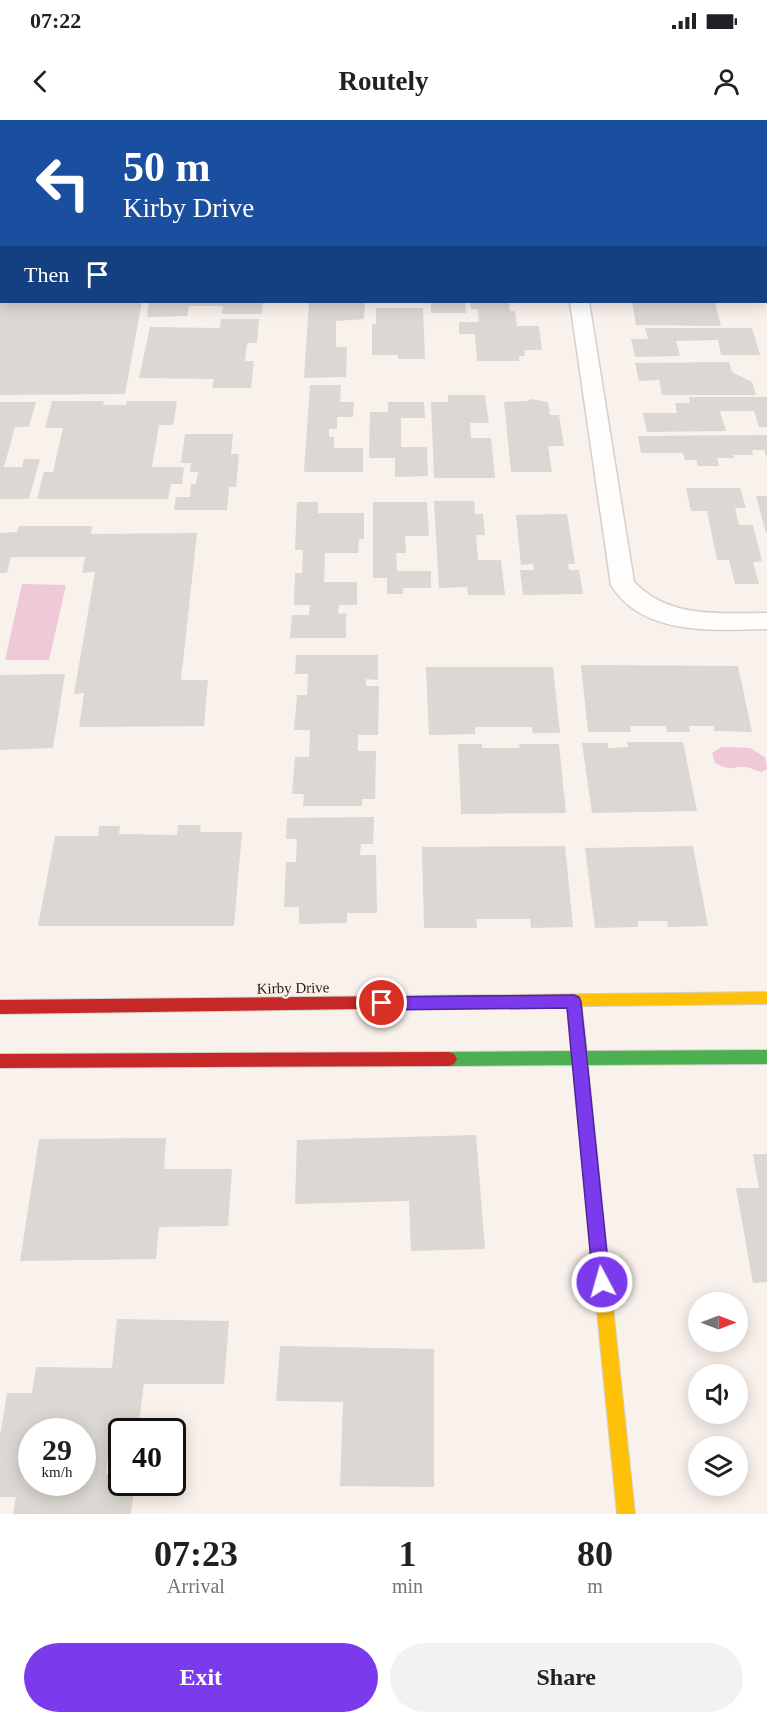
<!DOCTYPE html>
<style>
:root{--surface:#fff;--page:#f2f2f2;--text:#202124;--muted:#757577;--accent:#7c3aed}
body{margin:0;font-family:Georgia,serif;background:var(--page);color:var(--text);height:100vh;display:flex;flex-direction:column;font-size:22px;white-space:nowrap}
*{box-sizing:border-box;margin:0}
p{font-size:20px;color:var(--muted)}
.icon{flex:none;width:33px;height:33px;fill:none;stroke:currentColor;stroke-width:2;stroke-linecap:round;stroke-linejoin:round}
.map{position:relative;height:1394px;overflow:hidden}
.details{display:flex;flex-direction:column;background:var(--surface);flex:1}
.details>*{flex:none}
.banner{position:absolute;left:0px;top:0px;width:768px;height:183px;box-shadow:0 3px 15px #0003;background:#1a4fa0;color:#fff;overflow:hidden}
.needle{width:39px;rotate:90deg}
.controls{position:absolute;left:688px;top:1172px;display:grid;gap:12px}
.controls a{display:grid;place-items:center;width:60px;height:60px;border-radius:50%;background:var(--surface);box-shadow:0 3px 15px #0003;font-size:30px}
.speed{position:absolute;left:18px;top:1298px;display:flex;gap:12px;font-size:30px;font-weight:700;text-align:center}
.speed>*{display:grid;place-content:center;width:78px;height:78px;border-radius:50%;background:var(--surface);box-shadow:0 3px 15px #0003;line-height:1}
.speed small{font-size:15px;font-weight:400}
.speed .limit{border:3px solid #111;border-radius:9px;background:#fff;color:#111}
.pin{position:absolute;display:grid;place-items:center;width:51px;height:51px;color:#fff;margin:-26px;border:3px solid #fff;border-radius:50%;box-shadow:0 2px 6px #0007}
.me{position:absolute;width:66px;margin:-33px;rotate:354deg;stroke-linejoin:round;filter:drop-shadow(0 0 4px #0008)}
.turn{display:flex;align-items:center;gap:21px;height:126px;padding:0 24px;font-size:27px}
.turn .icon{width:78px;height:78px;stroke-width:2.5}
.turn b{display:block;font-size:42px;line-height:51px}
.then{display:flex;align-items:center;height:57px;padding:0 24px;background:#0003;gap:12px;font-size:22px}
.eta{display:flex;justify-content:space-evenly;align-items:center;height:102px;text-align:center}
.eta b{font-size:36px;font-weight:700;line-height:42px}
.cta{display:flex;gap:12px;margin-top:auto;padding:12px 24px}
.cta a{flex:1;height:69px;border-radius:36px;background:var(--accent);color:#fff;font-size:24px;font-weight:700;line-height:69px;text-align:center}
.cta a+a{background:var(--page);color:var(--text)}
.status{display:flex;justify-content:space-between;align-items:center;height:42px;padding:0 30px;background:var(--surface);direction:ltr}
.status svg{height:16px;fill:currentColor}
header{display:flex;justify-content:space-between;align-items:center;height:78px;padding:0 24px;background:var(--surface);font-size:27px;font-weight:700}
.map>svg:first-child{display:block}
</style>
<div class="status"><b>07:22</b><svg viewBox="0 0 49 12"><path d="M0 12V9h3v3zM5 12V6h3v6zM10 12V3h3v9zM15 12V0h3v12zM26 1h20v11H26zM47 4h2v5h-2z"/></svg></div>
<header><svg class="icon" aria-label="back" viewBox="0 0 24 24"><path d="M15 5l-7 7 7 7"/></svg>Routely<svg class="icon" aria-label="person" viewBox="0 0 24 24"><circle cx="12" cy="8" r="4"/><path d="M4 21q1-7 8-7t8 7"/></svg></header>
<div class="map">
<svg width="767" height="1394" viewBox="0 0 767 1394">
<rect width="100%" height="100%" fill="#f9f1ec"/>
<path fill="#efc9d7" d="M22 464 66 465 49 540H5Z
M722 627 750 628 765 637 767 649 762 652C756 651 751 648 746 647 733 645 733 653 715 643L712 633Z"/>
<path fill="#dbd7d2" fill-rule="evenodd" d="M0 182H142L125 274 0 275Z
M149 182H263L262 194H222L223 186H189L187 196 147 197Z
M309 182H365L364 199 336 201V227H347L346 257 304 258Z
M431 182H465L466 193H431Z
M470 182H509L510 191H515L517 206H539L542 230H524L525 236H519V241H477L475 214H459V202H479L478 189H471Z
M632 182H715L721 206 636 205Z
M376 188H423L425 239H398V235H372V204H376Z
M221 199H259L257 223H247L245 241H254L251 268H212L214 259 139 258 150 207 220 208Z
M645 208H752L760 235H721L718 220 676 221 680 236 635 237 631 219H648Z
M729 242 732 252 752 262 756 275H662L659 260 639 261 635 243Z
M310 265H341L340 282H354L353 297H337V309H329V317H334V328H363V352H304Z
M448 275H485L489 303H470L471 318H491L495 358H434L431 282H448Z
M689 277H767V307H759L754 291H720L726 311 647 312 643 293H677L675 283H690Z
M530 279 548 282 550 295H559L564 326H548L552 352H511L504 282 527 281Z
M52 281H104L103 285H126L127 281H177L173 305H159L152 347H184L182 364H171L168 379H37L44 352H53L63 308H45Z
M0 282H36L29 307H15L4 347H22L24 339H40L29 379H0Z
M388 282H424L425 298H401V327H427L428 356 395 357V338H369L370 292H388Z
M185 314H233L231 334H239L236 367H229L227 390H174L176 377H190L191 364H196L198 352H190L191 343H181Z
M767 315V338L764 330H752L753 335H733L734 338H717L719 346H698L696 340H685L683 333H641L638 316Z
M686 368H740L746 388H735L739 405H753L762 441 753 442 759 464H735L729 440H717L707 391H691Z
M756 376H767V413H766Z
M434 381H474L475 394H483L485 415H476L478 440H501L505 475H468L467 467 439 468Z
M297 382H318V393H364V419H359L358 433H325L324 462H357V485H339L338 494 346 493V518H290L292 495H309L310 485H294L295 453H302L303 430H295Z
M373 382H427L429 416H405L406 433H396L397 451H431V468H403V474H387V458H373Z
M567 394 575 444H568L569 450H579L583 474 523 475 520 450H534L533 444 521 445 516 395Z
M19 406H92L91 414 197 413 181 560H208L204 606 79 607 84 573 74 574 95 452 82 453 85 437H11L7 453H0V413L17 412Z
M296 535H378V560L366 559V566H379L378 615H358V631H376L375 679H362V686H303L304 674H292L295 637H309L310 610H294L297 575H307L308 554H295Z
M581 545 738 546 752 612 714 611V606H689L690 612H667L666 606H630L631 612H588Z
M426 547H553L560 613H533L532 607H475V614L429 615Z
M65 554 53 628 0 630V555Z
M627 622H683L697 691 592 693 582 623H608V628L628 627Z
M458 624H482V628H520L519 624H559L566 693 461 694Z
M374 697 373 724H361L360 735H376L377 793H347V803L299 804V787H284L286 742H296L297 719H286L287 698Z
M178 705H201L200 712H242L234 806H38L55 716H98L99 706H120L119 714 177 715Z
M565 726 573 807 531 808 530 799H476L477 808H424L422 727Z
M693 726 708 806 668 807 667 801H638V807L595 808 585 728Z
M476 1015 485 1129 411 1131 409 1081 295 1084 297 1020Z
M166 1018 164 1049H232L228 1106 159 1107 156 1139 20 1141 39 1019Z
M753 1034H767V1162L753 1163 736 1068H759Z
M117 1199 229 1201 224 1264H144L139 1301H112L106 1354H122V1362H135L131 1394H13L16 1377H0V1316L7 1273H32L36 1247 112 1248ZM32 1311H82V1362H32Z
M280 1226 434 1229V1367L340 1366 343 1282 276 1281Z"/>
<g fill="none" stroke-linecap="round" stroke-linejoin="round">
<g stroke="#d5cfcb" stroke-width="3">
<path id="street" d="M766 81H767V91H766Z
M570 182H589L634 462C670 499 720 493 767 493V509C715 510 643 517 611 465Z"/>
</g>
<g stroke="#d5cfcb" stroke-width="2">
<path id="fast" d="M574 875 579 876 581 881 587 931 767 930V944L588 945 606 1121 604 1127 598 1129 592 1127 590 1121 573 945 449 946 444 944 441 939 444 934 449 932 571 931 567 881 569 876Z"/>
</g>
<g stroke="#d5cfcb" stroke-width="2">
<path id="slow" d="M767 872V884L499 887 494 886 492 881 494 876 499 875Z
M598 1113 604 1115 606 1121 635 1394H617L590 1121 592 1115Z"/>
</g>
<g stroke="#d5cfcb" stroke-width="2">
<path id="jam" d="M499 875 504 876 506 881 504 886 499 887 0 894V880Z
M449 932 454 934 457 939 454 944 449 946 0 948V934Z"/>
</g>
<use href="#street" fill="#fefdfc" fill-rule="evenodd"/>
<use href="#fast" fill="#4caf50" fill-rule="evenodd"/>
<use href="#slow" fill="#ffc107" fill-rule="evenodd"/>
<use href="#jam" fill="#c62828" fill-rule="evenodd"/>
</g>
<path fill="#7c3aed" stroke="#51269a" stroke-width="1.5" d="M574 875 579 877 581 882 610 1162 608 1168 602 1171 596 1168 593 1162 567 888 382 890 377 888 375 883 377 879 382 877Z"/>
<g text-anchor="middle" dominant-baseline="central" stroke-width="4.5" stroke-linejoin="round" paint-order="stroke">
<g font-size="15" fill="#211c19" stroke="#fef0e7">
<text transform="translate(293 868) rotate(-1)">Kirby Drive</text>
</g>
</g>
</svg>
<div class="controls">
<a><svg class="needle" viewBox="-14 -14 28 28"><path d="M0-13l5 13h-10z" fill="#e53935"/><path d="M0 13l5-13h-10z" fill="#757577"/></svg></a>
<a><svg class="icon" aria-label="sound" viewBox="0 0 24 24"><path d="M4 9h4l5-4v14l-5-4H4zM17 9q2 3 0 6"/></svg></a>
<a><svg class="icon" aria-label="layers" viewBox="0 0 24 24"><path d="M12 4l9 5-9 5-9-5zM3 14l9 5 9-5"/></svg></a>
</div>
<div class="speed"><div>29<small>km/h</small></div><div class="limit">40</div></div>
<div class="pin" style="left:382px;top:883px;background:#d93025"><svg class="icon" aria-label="arrive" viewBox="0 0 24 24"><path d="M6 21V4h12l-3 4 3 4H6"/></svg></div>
<svg class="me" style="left:602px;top:1162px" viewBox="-20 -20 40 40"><circle r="17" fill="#7c3aed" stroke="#fff" stroke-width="3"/><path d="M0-11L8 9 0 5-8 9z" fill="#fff"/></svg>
<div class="banner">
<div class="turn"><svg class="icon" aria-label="left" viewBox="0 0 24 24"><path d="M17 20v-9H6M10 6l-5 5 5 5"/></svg><div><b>50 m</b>Kirby Drive</div></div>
<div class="then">Then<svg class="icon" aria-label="arrive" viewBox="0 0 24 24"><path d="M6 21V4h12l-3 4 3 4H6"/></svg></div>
</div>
</div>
<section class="details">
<div class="eta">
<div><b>07:23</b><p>Arrival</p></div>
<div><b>1</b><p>min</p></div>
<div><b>80</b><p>m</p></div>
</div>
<div class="cta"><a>Exit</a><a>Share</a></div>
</section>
